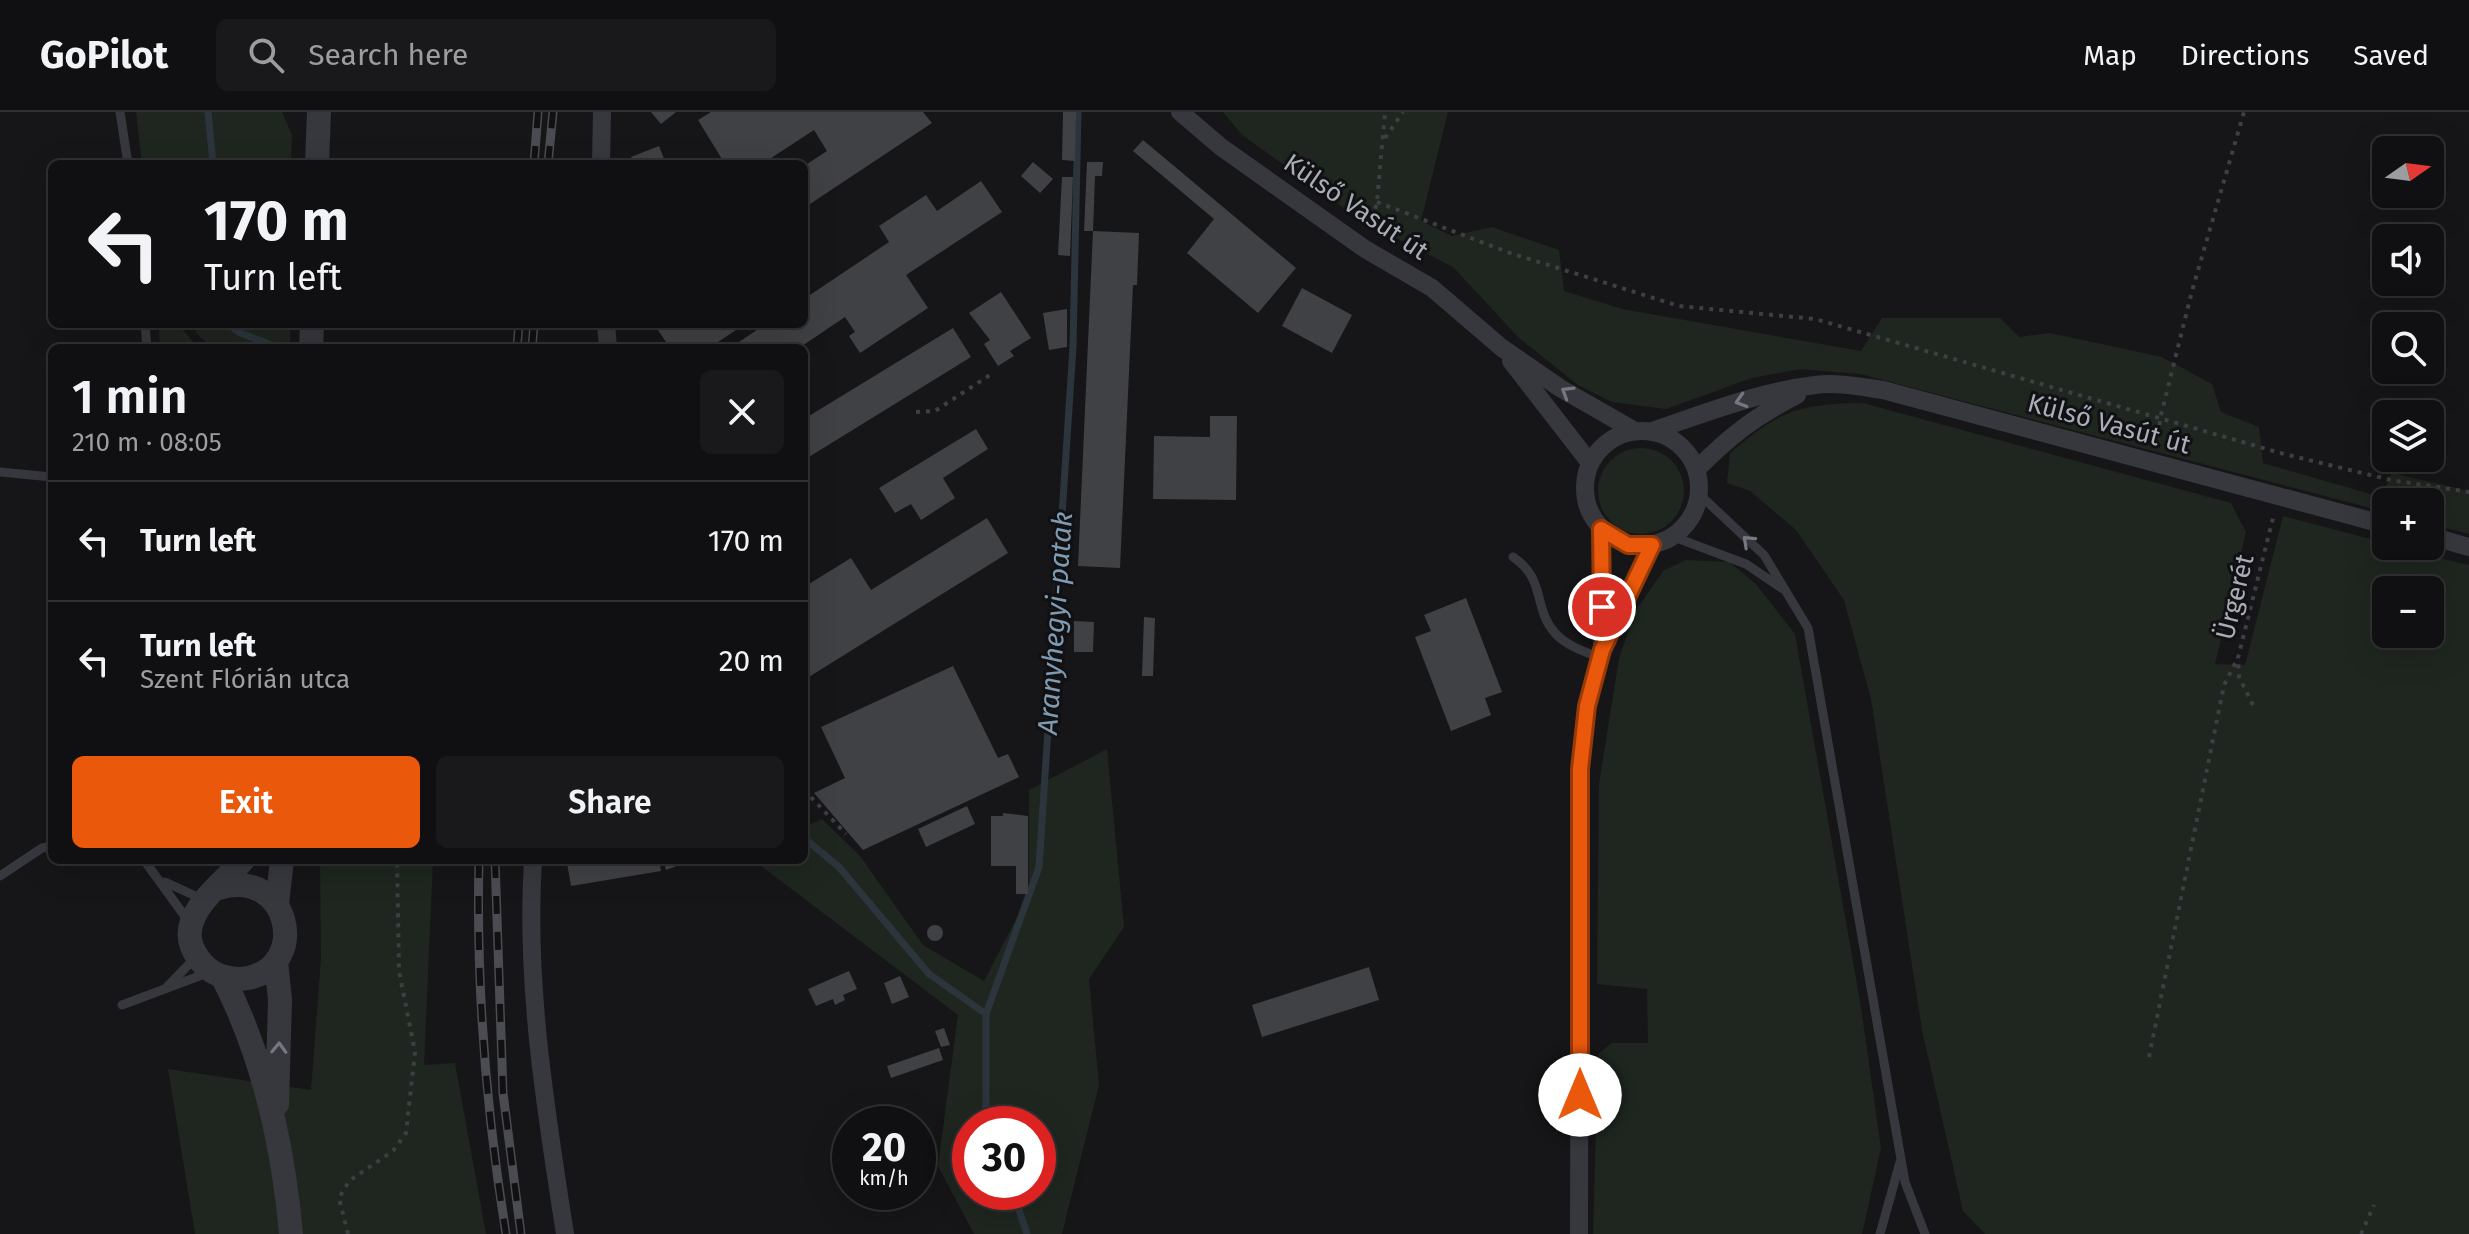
<!DOCTYPE html>
<meta charset="utf-8">
<style>
:root{--surface:#101012;--page:#19191b;--text:#f1f3f6;--muted:#9c9d9f;--line:#303032;--accent:#ea580c}
body{margin:0;font-family:"Fira Sans",sans-serif;background:var(--page);color:var(--text);height:100vh;display:flex;flex-direction:column;font-size:30px;white-space:nowrap}
*{box-sizing:border-box;margin:0}
p{font-size:26px;color:var(--muted)}
.icon{flex:none;width:44px;height:44px;fill:none;stroke:currentColor;stroke-width:2;stroke-linecap:round;stroke-linejoin:round}
.map{position:relative;flex:1;overflow:hidden}
.details{position:absolute;left:48px;top:232px;width:760px;height:520px;display:flex;flex-direction:column;background:var(--surface);border-radius:12px;box-shadow:0 8px 32px #0002,0 0 0 2px var(--line)}
.details>*{flex:none}
.banner{position:absolute;left:48px;top:48px;width:760px;height:168px;border-radius:12px;box-shadow:0 8px 32px #0002,0 0 0 2px var(--line);background:#101012;color:var(--text);overflow:hidden}
.needle{width:52px;rotate:76deg}
.fabs{position:absolute;left:2372px;top:24px;display:grid;gap:16px}
.fabs a{display:grid;place-items:center;width:72px;height:72px;border-radius:12px;background:var(--surface);box-shadow:0 8px 32px #0002,0 0 0 2px var(--line);font-size:40px}
.speed{position:absolute;left:832px;top:994px;display:flex;gap:16px;font-size:40px;font-weight:700;text-align:center}
.speed>*{display:grid;place-content:center;width:104px;height:104px;border-radius:50%;background:var(--surface);box-shadow:0 8px 32px #0002,0 0 0 2px var(--line);line-height:1}
.speed small{font-size:20px;font-weight:400}
.speed .limit{border:12px solid #d22;background:#fff;color:#111}
.pin{position:absolute;display:grid;place-items:center;width:68px;height:68px;color:#fff;margin:-34px;border:4px solid #fff;border-radius:50%;box-shadow:0 2px 8px #0007}
.me{position:absolute;width:88px;margin:-44px;rotate:0deg;stroke-linejoin:round;filter:drop-shadow(0 0 6px #0008)}
.turn{display:flex;align-items:center;gap:28px;height:168px;padding:0 24px;font-size:36px}
.turn .icon{width:104px;height:104px;stroke-width:2.5}
.turn b{display:block;font-size:56px;line-height:68px}
.round{display:grid;place-items:center;flex:none;width:84px;height:84px;border-radius:12px;background:var(--page)}
.headline{display:flex;align-items:center;justify-content:space-between;height:136px;padding:0 24px}
h1{font-size:48px;font-weight:600;line-height:60px}
.button{display:flex;gap:16px;margin-top:auto;padding:16px 24px}
.button a{flex:1;height:92px;border-radius:12px;background:var(--accent);color:#fff;font-size:32px;font-weight:600;line-height:92px;text-align:center}
.button a+a{background:var(--page);color:var(--text)}
ul{padding:0;list-style:none}
li{display:flex;align-items:center;gap:24px;height:120px;padding:0 24px;border-top:2px solid var(--line)}
li div{flex:1}
li b{display:block;font-size:30px}
li em{font-style:normal}
header{display:flex;align-items:center;gap:48px;box-sizing:border-box;height:112px;padding:0 40px;background:var(--surface);border-bottom:2px solid var(--line)}
header strong{font-size:38px}
nav{display:flex;gap:44px;margin-inline-start:auto;font-size:28px}
.search{width:560px;height:72px;background:var(--page);display:flex;align-items:center;gap:20px;box-sizing:border-box;padding:0 28px;border-radius:12px;color:var(--muted);font-size:30px}
.map>svg:first-child{display:block}
</style>
<header>
<strong>GoPilot</strong>
<div class="search"><svg class="icon" aria-label="search" viewBox="0 0 24 24"><circle cx="10" cy="10" r="6"/><path d="M15 15l6 6"/></svg>Search here</div>
<nav><a>Map</a><a>Directions</a><a>Saved</a></nav>
</header>
<div class="map">
<svg width="2469" height="1122" viewBox="0 0 2469 1122">
<rect width="100%" height="100%" fill="#161618"/>
<path fill="#1e261f" fill-rule="evenodd" d="M136 0H282L292 23 291 52H142Z
M1223 0H1448L1421 109 1452 124 1492 115 1559 138 1564 179 1622 197 1861 239 1882 206H2000L2019 225 2050 221 2162 245 2212 272 2221 300 2259 315 2263 351 2381 385 2392 361 2469 379V422L2430 412V390H2386V400L1860 262 1800 257 1752 266 1666 297 1612 290 1578 273 1519 226 1453 155 1359 107 1242 23Z
M192 212H290V236C257 236 206 248 192 212Z
M181 216 199 236H160L159 217Z
M1863 291 2231 391 2246 420 2215 552 2245 553 2283 404 2386 431V434L2469 453V1122H1985L1963 1099 1922 918 1871 587 1844 488 1796 418 1750 379 1727 371 1730 341C1779 299 1798 292 1863 291ZM2386 478H2430V522H2386Z
M1598 379a43 43 0 1 1 86 0a43 43 0 1 1-86 0Z
M1686 448 1729 450 1756 472 1795 522 1861 895 1881 1036 1862 1122H1593L1598 942 1612 931H1648L1647 877 1597 872 1599 672 1619 547 1634 501 1663 459Z
M1107 637 1124 815 1089 867 1099 973 1062 1122H974L938 1054 958 903 753 748H804V715L822 707 860 744 923 833 984 869 1029 782V678ZM970 1012H1038V1080H970Z
M320 748H433L424 953 455 951 486 1122H195L168 957 311 978 321 847Z"/>
<g fill="none" stroke-linecap="round" stroke-linejoin="round">
<path stroke="#2c353c" stroke-width="7" d="M208 0 213 52
M228 212 240 221 280 236
M804 726 839 755 929 862 986 902
M990 1012 986 1001V902L1039 755 1073 235 1078 0
M1013 1080 1027 1122"/>
</g>
<path fill="#404145" d="M651 0H676L661 12Z
M711 0H923L932 11 804 96V54L827 39 814 18 762 52H725L698 8Z
M1063 0H1076L1075 49 1062 48Z
M1143 28 1296 156 1258 201 1187 141 1214 107 1133 39Z
M659 34 666 52H633L631 45Z
M1033 50 1053 67 1040 81 1021 64Z
M1087 50H1103L1102 64H1095L1093 119H1084Z
M1062 65H1073L1070 144 1058 143Z
M981 69 1002 100 906 163 928 196 860 241 849 224 855 220 845 205 799 236H730L766 212H804V187L889 130 879 114 926 83 937 99Z
M1093 119 1139 121 1137 173H1133L1120 456 1078 454Z
M1302 176 1352 203 1332 241 1282 214Z
M1001 180 1031 226 1010 239 1014 244 998 254 984 232 990 228 969 201Z
M1067 197V235L1049 238 1043 201Z
M654 212H745L709 236H670Z
M953 216 971 245 804 348V307Z
M1210 304H1237L1236 388 1153 387 1154 324 1210 325Z
M976 317 988 337 943 366 955 386 921 408 911 392 895 401 879 376Z
M987 406 1008 441 804 568V475L851 446 871 478Z
M1466 486 1502 580 1485 586 1491 603 1451 619 1415 525 1431 519 1424 503Z
M1144 505 1155 506 1153 564H1142Z
M1074 509 1094 510 1093 540H1074Z
M953 554 998 646 1008 642 1019 665 863 738 814 681 845 666 821 615Z
M967 694 975 712 926 735 918 717Z
M1003 701 1028 704V782H1016V754H991V704H1003Z
M588 748H659L661 759 571 774 567 751Z
M663 748H693L666 758Z
M927 821a8 8 0 1 1 16 0a8 8 0 1 1-16 0Z
M1369 855 1379 888 1262 925 1252 893Z
M849 859 857 877 843 883 845 888 835 893 833 887 816 894 808 877Z
M900 864 909 885 892 892 884 871Z
M944 916 950 933 941 935 935 919Z
M939 936 943 948 891 966 887 954Z"/>
<g fill="none" stroke-linecap="round" stroke-linejoin="round">
<path stroke="#3d3f44" stroke-width="4" stroke-dasharray="4 6" stroke-linecap="butt" d="M1385 26 1403 0
M1377 90 1510 141 1679 194 1815 207 2284 342 2391 368 2469 380
M1370 116 1377 90 1385 0
M916 300 935 299 993 261
M2158 333 2160 307 2192 179 2244 0
M2253 593 2239 565 2238 546 2274 402
M804 678 846 722
M2149 945 2224 573 2238 546
M348 1122 339 1086 349 1069 393 1039 406 1021 415 940 399 859 397 748
M2361 1122 2374 1093"/>
<path stroke="#37383d" stroke-width="9" d="M120 0 128 52
M145 212 147 236
M0 360 52 365
M1700 383 1764 443 1808 516 1905 1070 1925 1122
M1674 425 1746 452 1783 477
M1513 445C1547 468 1532 495 1555 521 1565 533 1585 540 1599 545
M144 748 189 810
M0 764 42 736 52 734
M165 770 202 787
M165 877 196 845
M122 893 210 860
M1880 1122 1900 1050"/>
<path stroke="#37383d" stroke-width="18" d="M1180 0 1221 35 1365 137 1432 176 1502 236 1560 276 1635 319
M601 52 602 0
M606 212 608 236
M1511 249 1590 351
M1585 376a57 57 0 1 1 114 0a57 57 0 1 1-114 0Z
M1652 319C1706 301 1758 280 1815 273 1837 270 1861 275 1883 278L2386 413
M1697 357C1730 324 1754 305 1797 283
M1601 417 1602 534
M2430 424 2469 435
M533 748C525 873 546 999 565 1122
M1579 1122 1580 657 1587 594 1602 538 1652 433"/>
<path stroke="#37383d" stroke-width="24" d="M317 52 319 0
M311 236 312 212
M219 776C290 755 310 854 248 866 232 869 214 864 203 852 165 810 218 777 243 748
M277 792 282 748
M276 849 280 888 277 992
M222 864C264 945 283 1032 291 1122"/>
<g stroke="#4a4c52" stroke-width="9">
<path id="rail" d="M534 52 538 0
M548 52 553 0
M517 236 519 212
M532 236 534 212
M479 748C476 873 486 998 506 1122
M495 748 503 981 521 1122"/>
</g>
<use href="#rail" stroke="#111113" stroke-width="6" stroke-dasharray="18" stroke-linecap="butt"/>
</g>
<defs><path id="oneway-chevron" d="M-2-3.5L2.5 0L-2 3.5" fill="none" stroke-width="1.6" stroke-linecap="round" stroke-linejoin="round" transform="scale(2)"/></defs>
<g stroke="#757881">
<use href="#oneway-chevron" transform="translate(1567 280) rotate(-148)"/>
<use href="#oneway-chevron" transform="translate(1741 289) rotate(163)"/>
<use href="#oneway-chevron" transform="translate(1748 429) rotate(-137)"/>
<use href="#oneway-chevron" transform="translate(279 936) rotate(-88)"/>
</g>
<g fill="none" stroke-linecap="round" stroke-linejoin="round">
<g stroke="#983908" stroke-width="20">
<path id="route" d="M1580 983V657L1587 594 1602 538 1652 433H1628L1601 417 1602 495"/>
</g>
<use href="#route" stroke="#ea580c" stroke-width="14"/>
</g>
<g text-anchor="middle" dominant-baseline="central" stroke-width="6" stroke-linejoin="round" paint-order="stroke">
<g font-size="26" fill="#a8adb8" stroke="#111113">
<text transform="translate(1356 95) rotate(34)">Külső Vasút út</text>
<text transform="translate(2109 312) rotate(15)">Külső Vasút út</text>
<text transform="translate(2235 485) rotate(-76)">Ürgerét</text>
</g>
<g font-size="28" font-style="italic" fill="#7f9bb3" stroke="#111113">
<text transform="translate(1055 511) rotate(-86)">Aranyhegyi-patak</text>
</g>
</g>
</svg>
<div class="fabs">
<a><svg class="needle" viewBox="-14 -14 28 28"><path d="M0-13l5 13h-10z" fill="#e53935"/><path d="M0 13l5-13h-10z" fill="#9c9d9f"/></svg></a>
<a><svg class="icon" aria-label="sound" viewBox="0 0 24 24"><path d="M4 9h4l5-4v14l-5-4H4zM17 9q2 3 0 6"/></svg></a>
<a><svg class="icon" aria-label="search" viewBox="0 0 24 24"><circle cx="10" cy="10" r="6"/><path d="M15 15l6 6"/></svg></a>
<a><svg class="icon" aria-label="layers" viewBox="0 0 24 24"><path d="M12 4l9 5-9 5-9-5zM3 14l9 5 9-5"/></svg></a>
<a>+</a>
<a>−</a>
</div>
<div class="speed"><div>20<small>km/h</small></div><div class="limit">30</div></div>
<div class="pin" style="left:1602px;top:495px;background:#d93025"><svg class="icon" aria-label="arrive" viewBox="0 0 24 24"><path d="M6 21V4h12l-3 4 3 4H6"/></svg></div>
<svg class="me" style="left:1580px;top:983px" viewBox="-20 -20 40 40"><circle r="19" fill="#fff"/><path d="M0-13L10 11 0 6-10 11z" fill="#ea580c"/></svg>
<div class="banner">
<div class="turn"><svg class="icon" aria-label="left" viewBox="0 0 24 24"><path d="M17 20v-9H6M10 6l-5 5 5 5"/></svg><div><b>170 m</b>Turn left</div></div>
</div>
<section class="details">
<div class="headline"><div><h1>1 min</h1><p>210 m · 08:05</p></div><a class="round"><svg class="icon" aria-label="close" viewBox="0 0 24 24"><path d="M6 6l12 12M18 6L6 18"/></svg></a></div>
<ul>
<li><svg class="icon" aria-label="left" viewBox="0 0 24 24"><path d="M17 20v-9H6M10 6l-5 5 5 5"/></svg><div><b>Turn left</b></div><em>170 m</em></li>
<li><svg class="icon" aria-label="left" viewBox="0 0 24 24"><path d="M17 20v-9H6M10 6l-5 5 5 5"/></svg><div><b>Turn left</b><p>Szent Flórián utca</p></div><em>20 m</em></li>
</ul>
<div class="button"><a>Exit</a><a>Share</a></div>
</section>
</div>
